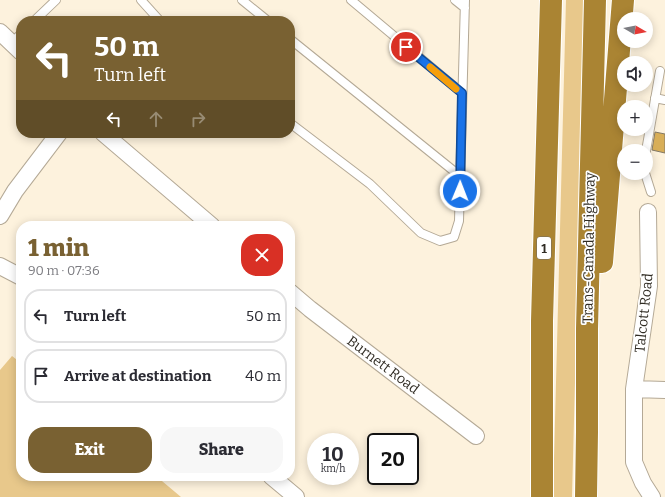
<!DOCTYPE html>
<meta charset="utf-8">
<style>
:root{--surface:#fff;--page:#f7f7f7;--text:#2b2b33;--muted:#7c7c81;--line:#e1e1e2;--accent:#796132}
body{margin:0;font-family:Bitter,serif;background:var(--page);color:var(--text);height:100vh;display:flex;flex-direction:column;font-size:15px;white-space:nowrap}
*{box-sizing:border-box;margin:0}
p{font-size:13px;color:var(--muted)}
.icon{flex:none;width:22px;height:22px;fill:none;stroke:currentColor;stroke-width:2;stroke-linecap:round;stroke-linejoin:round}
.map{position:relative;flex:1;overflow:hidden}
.panel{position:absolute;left:16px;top:221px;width:279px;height:260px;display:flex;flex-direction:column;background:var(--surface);border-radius:16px;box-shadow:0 2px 10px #0003}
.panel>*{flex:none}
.banner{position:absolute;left:16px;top:16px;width:279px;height:122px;border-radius:16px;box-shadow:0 2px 10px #0003;background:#796132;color:#fff;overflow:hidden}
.needle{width:26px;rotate:99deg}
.controls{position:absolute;left:617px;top:12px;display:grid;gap:8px}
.controls a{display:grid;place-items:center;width:36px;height:36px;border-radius:50%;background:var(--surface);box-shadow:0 2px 10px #0003;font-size:20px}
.speed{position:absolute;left:307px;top:433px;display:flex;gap:8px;font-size:20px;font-weight:700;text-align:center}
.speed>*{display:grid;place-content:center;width:52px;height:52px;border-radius:50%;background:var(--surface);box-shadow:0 2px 10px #0003;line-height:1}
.speed small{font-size:10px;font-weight:400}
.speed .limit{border:2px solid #111;border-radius:6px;background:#fff;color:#111}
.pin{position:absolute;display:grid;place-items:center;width:34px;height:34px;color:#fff;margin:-17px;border:2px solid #fff;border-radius:50%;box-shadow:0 1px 4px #0007}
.me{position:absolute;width:44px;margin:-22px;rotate:1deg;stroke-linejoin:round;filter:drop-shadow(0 0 3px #0008)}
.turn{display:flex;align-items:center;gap:14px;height:84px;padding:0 12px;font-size:18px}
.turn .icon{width:52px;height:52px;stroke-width:2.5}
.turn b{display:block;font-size:28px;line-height:34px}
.lanes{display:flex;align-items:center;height:38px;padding:0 12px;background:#0003;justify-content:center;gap:20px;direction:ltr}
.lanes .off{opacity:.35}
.round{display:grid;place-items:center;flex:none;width:42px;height:42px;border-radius:16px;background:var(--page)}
.headline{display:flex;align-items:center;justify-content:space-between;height:68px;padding:0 12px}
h1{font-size:24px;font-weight:800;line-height:30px;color:var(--accent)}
.action{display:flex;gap:8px;margin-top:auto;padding:8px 12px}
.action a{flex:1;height:46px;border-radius:16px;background:var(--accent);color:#fff;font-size:16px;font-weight:800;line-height:46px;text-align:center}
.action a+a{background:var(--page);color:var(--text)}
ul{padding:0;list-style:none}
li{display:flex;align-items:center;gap:12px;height:54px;margin:0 8px 6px;padding:0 4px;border:2px solid var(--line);border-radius:16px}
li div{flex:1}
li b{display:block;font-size:15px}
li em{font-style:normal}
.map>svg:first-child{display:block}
</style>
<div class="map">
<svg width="665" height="497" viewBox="0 0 665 497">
<rect width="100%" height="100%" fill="#fdf2dd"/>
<path fill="#e8c88b" d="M566 0H585L572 497H553Z
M12 356 21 363V476H156L181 497H0V370Z"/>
<path fill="#d8ae58" stroke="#837967" d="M655 132 665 134V153L652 150Z"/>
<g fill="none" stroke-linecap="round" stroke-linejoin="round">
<g stroke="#b4a996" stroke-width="10">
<path id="lane" d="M141 0 160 21
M242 0 268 21
M351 0 462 93
M455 0 465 8
M34 21 56 0
M290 39 460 176
M12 42 21 34
M655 98 665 100
M290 123 370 184 421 233 440 241 454 237 459 221 465 0
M646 151 660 71
M645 173 651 192"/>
</g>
<g stroke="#b4a996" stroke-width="18">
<path id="street" d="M0 32 21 52
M103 133 212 226
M648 212 649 286 634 389V462L643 483 652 497
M0 216 15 191 59 133
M0 266 21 277
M290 292 310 309 476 436
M634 389 665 390
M271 476 296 497"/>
</g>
<g stroke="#fff" stroke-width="24">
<path id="highway" d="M602 262 623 0
M542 497V321L551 0
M586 497 587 432V329L595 0"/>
</g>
<use href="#lane" stroke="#fff" stroke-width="8"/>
<use href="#street" stroke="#fff" stroke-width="16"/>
<use href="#highway" stroke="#aa8433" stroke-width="22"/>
</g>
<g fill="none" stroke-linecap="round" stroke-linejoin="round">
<g stroke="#114b97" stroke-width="10">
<path id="route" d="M406 47 462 93 460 191"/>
</g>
<use href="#route" stroke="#1a73e8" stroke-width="7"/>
<path stroke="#f59e0b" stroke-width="7" d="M430 67 456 89"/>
</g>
<g text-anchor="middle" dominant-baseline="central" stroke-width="3.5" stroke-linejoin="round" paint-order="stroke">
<rect fill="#fff" stroke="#6e6b66" stroke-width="1" x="537" y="237" width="14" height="22" rx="3"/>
<g font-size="13" font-weight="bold" fill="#302c24">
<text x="544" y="248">1</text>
</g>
<g font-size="14" fill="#302c24" stroke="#fff">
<text transform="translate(589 248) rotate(-89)">Trans-Canada Highway</text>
<text transform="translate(644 313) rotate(-84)">Talcott Road</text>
<text transform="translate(383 365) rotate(37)">Burnett Road</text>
</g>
</g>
</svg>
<div class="controls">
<a><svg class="needle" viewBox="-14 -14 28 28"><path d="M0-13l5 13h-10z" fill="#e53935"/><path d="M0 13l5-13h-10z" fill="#7c7c81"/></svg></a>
<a><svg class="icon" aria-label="sound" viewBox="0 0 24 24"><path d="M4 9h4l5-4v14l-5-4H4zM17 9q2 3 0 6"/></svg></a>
<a>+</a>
<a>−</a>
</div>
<div class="speed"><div>10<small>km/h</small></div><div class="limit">20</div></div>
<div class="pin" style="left:406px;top:47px;background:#d93025"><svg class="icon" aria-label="arrive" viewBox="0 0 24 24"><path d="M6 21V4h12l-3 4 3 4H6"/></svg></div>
<svg class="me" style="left:460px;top:191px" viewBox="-20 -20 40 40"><circle r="17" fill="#1a73e8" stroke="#fff" stroke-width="3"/><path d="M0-11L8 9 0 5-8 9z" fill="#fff"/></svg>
<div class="banner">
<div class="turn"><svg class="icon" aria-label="left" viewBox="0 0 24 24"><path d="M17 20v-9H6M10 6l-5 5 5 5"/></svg><div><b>50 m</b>Turn left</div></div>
<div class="lanes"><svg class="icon" aria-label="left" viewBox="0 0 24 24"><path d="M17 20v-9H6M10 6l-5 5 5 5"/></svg><svg class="icon off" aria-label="ahead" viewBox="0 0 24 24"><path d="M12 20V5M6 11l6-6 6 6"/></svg><svg class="icon off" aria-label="right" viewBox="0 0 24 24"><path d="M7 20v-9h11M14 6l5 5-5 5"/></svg></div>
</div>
<section class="panel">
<div class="headline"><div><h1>1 min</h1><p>90 m · 07:36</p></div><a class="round" style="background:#d93025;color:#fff"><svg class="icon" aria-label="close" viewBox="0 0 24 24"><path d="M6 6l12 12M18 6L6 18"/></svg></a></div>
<ul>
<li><svg class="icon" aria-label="left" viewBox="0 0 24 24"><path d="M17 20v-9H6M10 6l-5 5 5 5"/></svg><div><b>Turn left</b></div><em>50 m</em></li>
<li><svg class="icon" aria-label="arrive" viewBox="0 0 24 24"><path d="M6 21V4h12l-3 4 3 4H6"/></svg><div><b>Arrive at destination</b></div><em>40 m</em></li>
</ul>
<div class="action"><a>Exit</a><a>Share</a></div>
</section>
</div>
